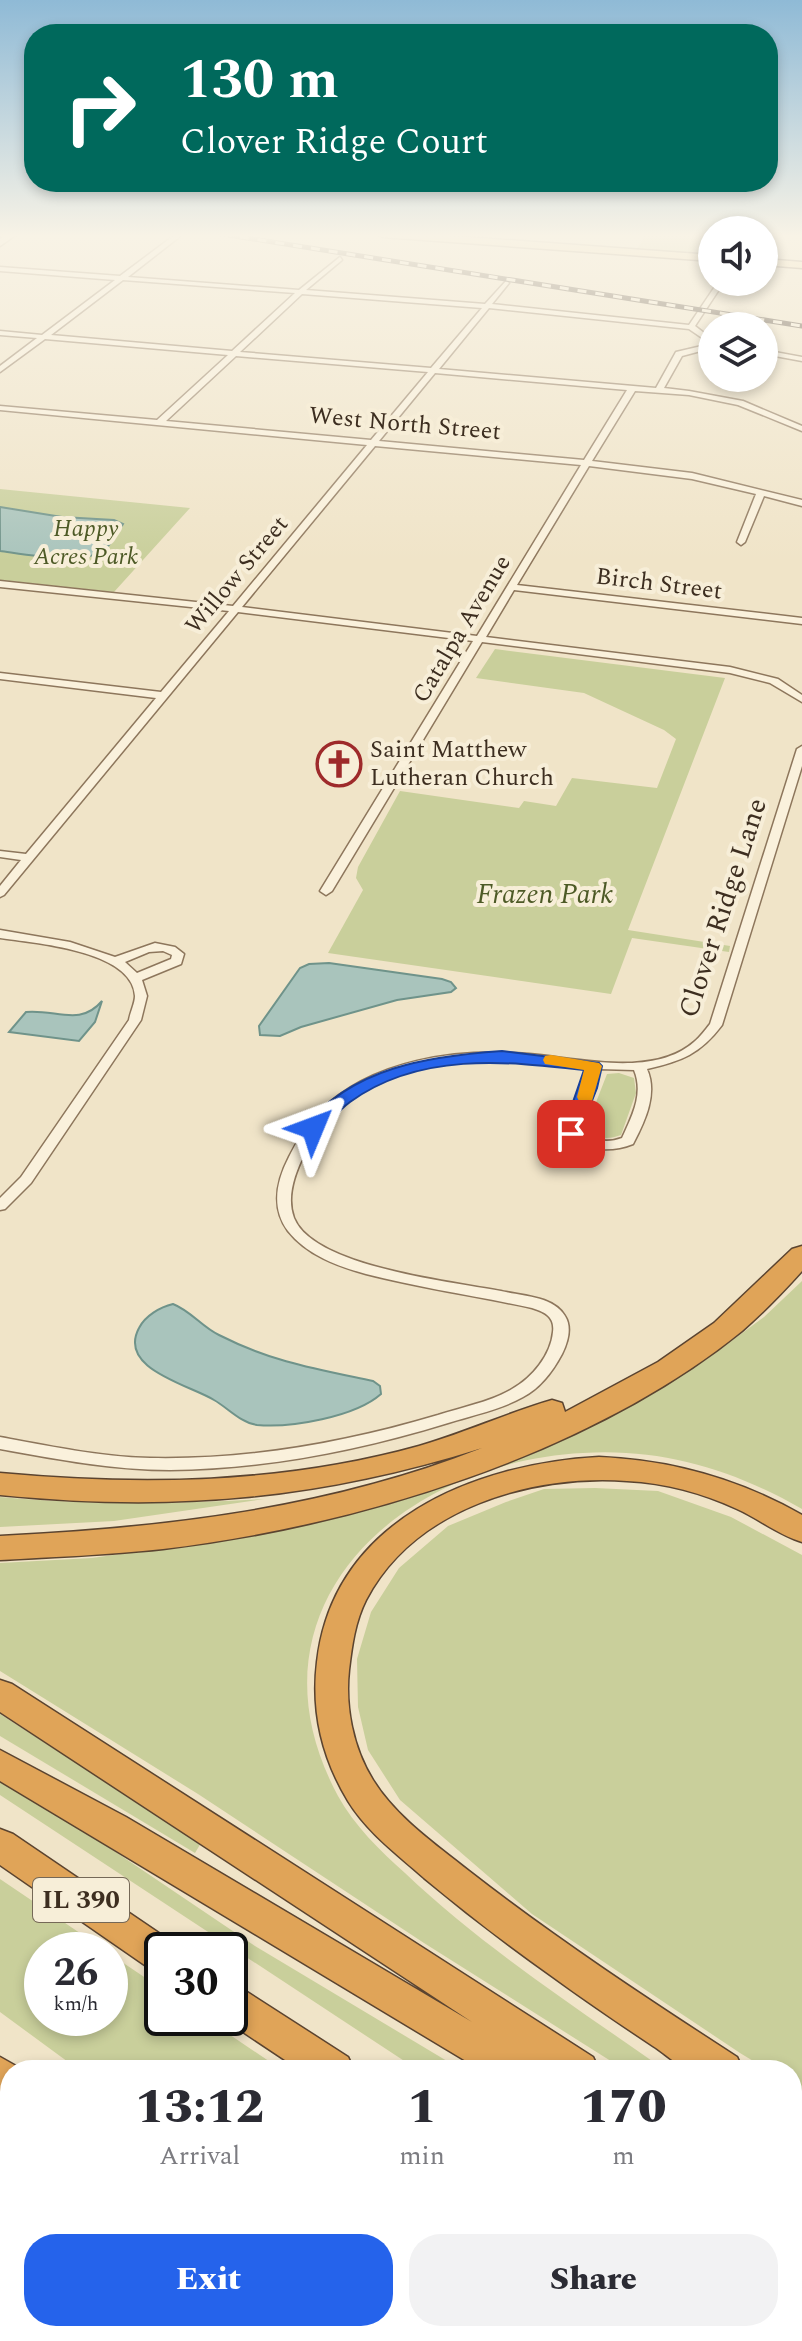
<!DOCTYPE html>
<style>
:root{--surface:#fff;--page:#f2f2f3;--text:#2b2b33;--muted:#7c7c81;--accent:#2563eb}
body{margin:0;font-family:Spectral,serif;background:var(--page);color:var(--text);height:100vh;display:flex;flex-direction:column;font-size:30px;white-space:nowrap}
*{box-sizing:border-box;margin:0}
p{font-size:26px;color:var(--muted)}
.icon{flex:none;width:44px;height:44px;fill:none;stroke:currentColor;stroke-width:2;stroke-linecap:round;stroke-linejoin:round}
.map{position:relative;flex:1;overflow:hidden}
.sheet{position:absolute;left:0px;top:2060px;width:802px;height:282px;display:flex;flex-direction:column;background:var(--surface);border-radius:32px 32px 0 0;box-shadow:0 4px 12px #0003}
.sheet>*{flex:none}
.banner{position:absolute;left:24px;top:24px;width:754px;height:168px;border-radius:32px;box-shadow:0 4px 12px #0003;background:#00695c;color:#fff;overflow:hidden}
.buttons{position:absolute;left:698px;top:216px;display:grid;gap:16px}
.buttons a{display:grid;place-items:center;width:80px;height:80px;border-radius:50%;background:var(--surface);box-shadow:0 4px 12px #0003;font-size:40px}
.speed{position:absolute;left:24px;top:1932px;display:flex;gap:16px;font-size:40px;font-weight:700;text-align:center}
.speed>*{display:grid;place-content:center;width:104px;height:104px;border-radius:50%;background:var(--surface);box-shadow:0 4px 12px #0003;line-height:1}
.speed small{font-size:20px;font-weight:400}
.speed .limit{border:4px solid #111;border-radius:12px;background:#fff;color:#111}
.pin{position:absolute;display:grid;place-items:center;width:68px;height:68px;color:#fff;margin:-34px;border-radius:16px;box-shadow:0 4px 12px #0006}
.me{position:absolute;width:88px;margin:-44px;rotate:46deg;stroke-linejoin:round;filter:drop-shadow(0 0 6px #0008)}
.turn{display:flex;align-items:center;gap:28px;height:168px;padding:0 24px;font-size:36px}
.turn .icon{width:104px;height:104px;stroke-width:2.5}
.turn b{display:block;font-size:56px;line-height:68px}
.eta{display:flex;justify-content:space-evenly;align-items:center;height:136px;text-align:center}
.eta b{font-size:48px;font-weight:800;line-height:56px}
.button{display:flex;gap:16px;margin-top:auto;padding:16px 24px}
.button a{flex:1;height:92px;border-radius:32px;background:var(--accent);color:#fff;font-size:32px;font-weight:800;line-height:92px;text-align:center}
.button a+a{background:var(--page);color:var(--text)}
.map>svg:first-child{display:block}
</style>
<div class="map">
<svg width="802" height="2341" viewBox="0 0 802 2341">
<rect width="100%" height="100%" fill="#f0e4c8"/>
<path fill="#c9cf9b" d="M641 234H712V256L636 250 644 238Z
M0 489 190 508 114 592 0 580Z
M495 649 725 678 628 930 730 946 729 952 632 938 611 994 328 953 363 890 356 878 358 867 400 791 519 808 524 801 556 806 572 778 657 788 676 739 664 730 584 693 476 678Z
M619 1073 634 1078 636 1093 621 1135C606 1140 598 1139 586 1128L607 1074Z
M802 1281V1509C734 1470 662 1448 583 1453 401 1462 237 1608 338 1796 354 1825 380 1851 405 1873 484 1948 577 2008 665 2070H625L424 1943 198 1794 0 1671V1563L92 1558 199 1543 560 1437 633 1404 707 1359 764 1317Z
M595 1488 658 1491 731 1517 802 1555V2090L792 2084V2070H768L740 2053 532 1914 400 1800 368 1750 358 1707 357 1659 371 1612 399 1568 448 1526 506 1502 544 1489Z
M0 1497C90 1505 174 1504 264 1499L114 1521 0 1527Z
M0 1714 201 1843 195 1853 0 1736Z
M0 1778 37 1799 255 1946 462 2070H418L0 1795Z
M0 1879 105 1950H42V2018H110V1954L162 1989V2018H205L282 2070H79L0 2012Z
M0 2134 10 2141V2216L0 2204Z
M98 2332H237L247 2341H104Z
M439 2332H670L684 2341H451Z"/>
<path fill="#a9c4bc" stroke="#6f938a" stroke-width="2" d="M0 507 62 517 114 520 123 524C118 532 111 545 104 550 84 566 23 554 0 551Z
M329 963 442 979 451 982 456 988 451 992 397 1000 301 1027 280 1036 260 1035 259 1026 300 968 309 964Z
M102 1001 95 1022 79 1041 9 1032 26 1012C56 1009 80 1027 102 1001Z
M173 1304C191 1311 202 1327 219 1335 272 1362 316 1369 373 1381L380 1386 381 1394C355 1417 291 1428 257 1425 241 1423 228 1408 214 1400 190 1385 117 1369 139 1328 145 1316 160 1307 173 1304Z"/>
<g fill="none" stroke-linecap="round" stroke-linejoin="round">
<g stroke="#8d765c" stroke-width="3">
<path id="street" d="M176 234H183L128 277 299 290 340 257 342 260 306 290 485 304 506 281 509 283 492 304 689 325 718 282H724L695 326 712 339V348L682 356 664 388 689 391 743 401 802 426V431L738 405 689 395 635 391 592 461 692 473 802 500V506L764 496 745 542 741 545 737 542 756 494 692 479 589 466 517 585 802 618V624L514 590 486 637 730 667 778 679 802 695V702L770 683 730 673 482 642 332 891 326 895 320 891 473 641 238 612 4 895 0 897V886L21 860 0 857V851L26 854 156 698 0 679V673L161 692 229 611 0 587V581L233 606 367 445 0 410V406L157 420 228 355 45 339 0 372V366L37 338 0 335V331L42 335 115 280 0 271V267L120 276ZM123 280 295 293 232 351 51 335ZM302 294 482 308 431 368 240 352ZM489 308 689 329 708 342 706 345 676 352 656 388 439 369ZM236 356 428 372 371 440 166 421ZM435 373 627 390 584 460 379 441ZM375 446 581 465 477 636 242 607Z
M764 350 802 357V361L764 354Z
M802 746V766L722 1025C700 1054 682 1061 647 1069 658 1094 645 1121 633 1144 611 1153 581 1151 564 1134L582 1088 586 1068C485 1056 359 1048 304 1155 295 1173 286 1197 294 1218 314 1268 457 1282 506 1292 525 1296 554 1297 565 1316 572 1327 568 1342 562 1354 553 1371 540 1388 523 1397 500 1410 473 1415 448 1423 357 1451 265 1469 170 1470 112 1470 56 1459 0 1449V1437C50 1446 100 1457 150 1458 248 1460 344 1443 438 1415 462 1407 490 1402 512 1389 532 1378 551 1355 553 1332 555 1317 545 1312 532 1308 477 1296 420 1288 366 1274 337 1266 307 1255 288 1231 271 1208 276 1182 289 1157 297 1141 306 1125 319 1112 372 1059 458 1048 529 1054 578 1058 653 1078 694 1042 700 1037 705 1030 710 1024L797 749ZM599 1069 634 1070C644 1094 632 1116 622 1138 607 1144 592 1140 578 1133L596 1088Z
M0 930 70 942 115 957 155 943 175 947 184 954 181 964 142 980 147 996 141 1020 31 1183 5 1209 0 1210V1198L21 1177 129 1020C130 1013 135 1003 135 996 133 950 33 943 0 938ZM163 951 172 955 171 959 137 973 125 962 149 952Z"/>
</g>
<g stroke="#6f573f" stroke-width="3">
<path id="secondary" d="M7 234H17L0 246V239Z"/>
</g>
<g stroke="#5b4430" stroke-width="3">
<path id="primary" d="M377 234H425L712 255V261L382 237Z
M764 259 802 262V268L764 265Z"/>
</g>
<g stroke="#5b4430" stroke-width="3">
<path id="highway" d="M802 1246V1271C783 1292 763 1313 742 1331 589 1455 356 1526 163 1549 109 1555 54 1557 0 1560V1536C163 1528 328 1509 482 1448 316 1500 172 1512 0 1495V1473C141 1486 282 1484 419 1446 464 1433 507 1413 552 1400L562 1403 565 1412 658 1362 714 1323 792 1249Z
M599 1457C671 1460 739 1479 802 1515V1542C779 1535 759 1519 737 1509 703 1493 665 1483 627 1481 531 1474 414 1508 366 1600 355 1622 352 1645 349 1670 345 1707 353 1748 373 1780 396 1817 435 1844 469 1871 555 1938 646 1998 737 2057L743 2070C727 2070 703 2075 688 2070 677 2065 664 2053 653 2046 620 2024 586 2001 553 1977 509 1946 466 1913 424 1878 397 1854 367 1832 348 1801 322 1758 311 1711 317 1662 333 1521 473 1464 599 1457Z
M0 1680 12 1684 593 2057 599 2070H545L533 2062 537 2070H481L0 1781V1750L126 1817 472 2022 0 1712Z
M0 1829 13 1834 175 1944 178 1950H162V1973L149 1968 0 1865Z
M230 1984 244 1990 348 2057 354 2070H300L222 2018H230Z
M0 2057 23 2070H10V2103L0 2099Z
M792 2095 802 2099V2139L792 2135Z
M792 2185 802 2190V2262L792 2258Z
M0 2221 10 2225V2277L0 2273Z
M44 2332H89L93 2341H48Z
M274 2332H323L327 2341H278Z
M327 2332H379L383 2341H331Z
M710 2332H764L768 2341H714Z"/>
</g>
<use href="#street" fill="#faf1dc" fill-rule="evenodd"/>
<use href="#secondary" fill="#faf1dc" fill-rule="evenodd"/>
<use href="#primary" fill="#f3d9a0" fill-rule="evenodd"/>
<use href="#highway" fill="#e0a458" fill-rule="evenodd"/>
<g stroke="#3d2e20" stroke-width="5">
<path id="rail" d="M222 234 802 326"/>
</g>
<use href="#rail" stroke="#f7eed8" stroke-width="3" stroke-dasharray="9" stroke-linecap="butt"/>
</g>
<linearGradient id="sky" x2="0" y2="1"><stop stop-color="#8fbad6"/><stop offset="0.42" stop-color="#f8f3e6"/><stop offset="1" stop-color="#f8f3e6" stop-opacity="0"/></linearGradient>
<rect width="802" height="562" fill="url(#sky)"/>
<path fill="#2563eb" stroke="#184099" stroke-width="2" d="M502 1051 599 1063 602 1066 597 1088 577 1138H564L562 1134 584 1070C505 1061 419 1052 350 1102 339 1110 329 1122 319 1132L313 1134 304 1128C351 1067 430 1056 502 1051Z"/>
<path fill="#f59e0b" d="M551 1055 599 1063 602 1066 592 1101H579L577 1097 584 1070 545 1064 543 1060 545 1056Z"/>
<defs>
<g id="church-ring" transform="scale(2.3)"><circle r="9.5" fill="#f7eed8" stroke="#9e2a2b" stroke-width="1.5"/><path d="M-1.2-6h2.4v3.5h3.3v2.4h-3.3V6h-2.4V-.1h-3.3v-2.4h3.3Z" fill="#9e2a2b"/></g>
</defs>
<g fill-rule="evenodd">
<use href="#church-ring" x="339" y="764"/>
</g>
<g text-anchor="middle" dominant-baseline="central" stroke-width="8" stroke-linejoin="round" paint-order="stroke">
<g font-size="24" fill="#3d2e20" stroke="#f7eed8">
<text transform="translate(405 424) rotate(5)">West North Street</text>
<text transform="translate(237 575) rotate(-50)">Willow Street</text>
<text transform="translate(659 584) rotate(7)">Birch Street</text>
<text transform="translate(462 629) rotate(-59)">Catalpa Avenue</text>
</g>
<g font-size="24" font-style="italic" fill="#4d5a26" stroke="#f7eed8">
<text x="86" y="529">Happy<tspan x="86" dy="28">Acres Park</tspan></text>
</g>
<g font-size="24" fill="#3d2e20" stroke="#f7eed8" text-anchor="start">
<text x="370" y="750">Saint Matthew<tspan x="370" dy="28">Lutheran Church</tspan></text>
</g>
<rect fill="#f7eed8" stroke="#756857" stroke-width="2" x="33" y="1878" width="96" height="44" rx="6"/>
<g font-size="26" font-weight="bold" fill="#3d2e20">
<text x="81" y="1900">IL 390</text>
</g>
<g font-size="28" font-style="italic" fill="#4d5a26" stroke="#f7eed8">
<text x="545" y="894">Frazen Park</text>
</g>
<g font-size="28" fill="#3d2e20" stroke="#f7eed8">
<text transform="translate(723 908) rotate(-72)">Clover Ridge Lane</text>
</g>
</g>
</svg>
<div class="buttons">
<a><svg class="icon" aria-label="sound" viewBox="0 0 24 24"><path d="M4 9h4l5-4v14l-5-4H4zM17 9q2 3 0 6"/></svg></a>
<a><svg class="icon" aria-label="layers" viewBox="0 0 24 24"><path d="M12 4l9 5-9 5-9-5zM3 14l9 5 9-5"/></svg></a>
</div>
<div class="speed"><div>26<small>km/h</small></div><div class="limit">30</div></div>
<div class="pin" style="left:571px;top:1134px;background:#d93025"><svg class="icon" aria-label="arrive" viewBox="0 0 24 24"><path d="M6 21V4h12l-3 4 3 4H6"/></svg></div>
<svg class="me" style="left:313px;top:1128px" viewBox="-20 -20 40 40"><path d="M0-17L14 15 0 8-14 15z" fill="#2563eb" stroke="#fff" stroke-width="4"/></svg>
<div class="banner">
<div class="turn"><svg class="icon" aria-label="right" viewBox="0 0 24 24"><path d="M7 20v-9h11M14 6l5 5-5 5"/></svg><div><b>130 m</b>Clover Ridge Court</div></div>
</div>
<section class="sheet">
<div class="eta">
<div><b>13:12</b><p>Arrival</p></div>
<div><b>1</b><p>min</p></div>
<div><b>170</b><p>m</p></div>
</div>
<div class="button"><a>Exit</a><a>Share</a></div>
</section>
</div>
